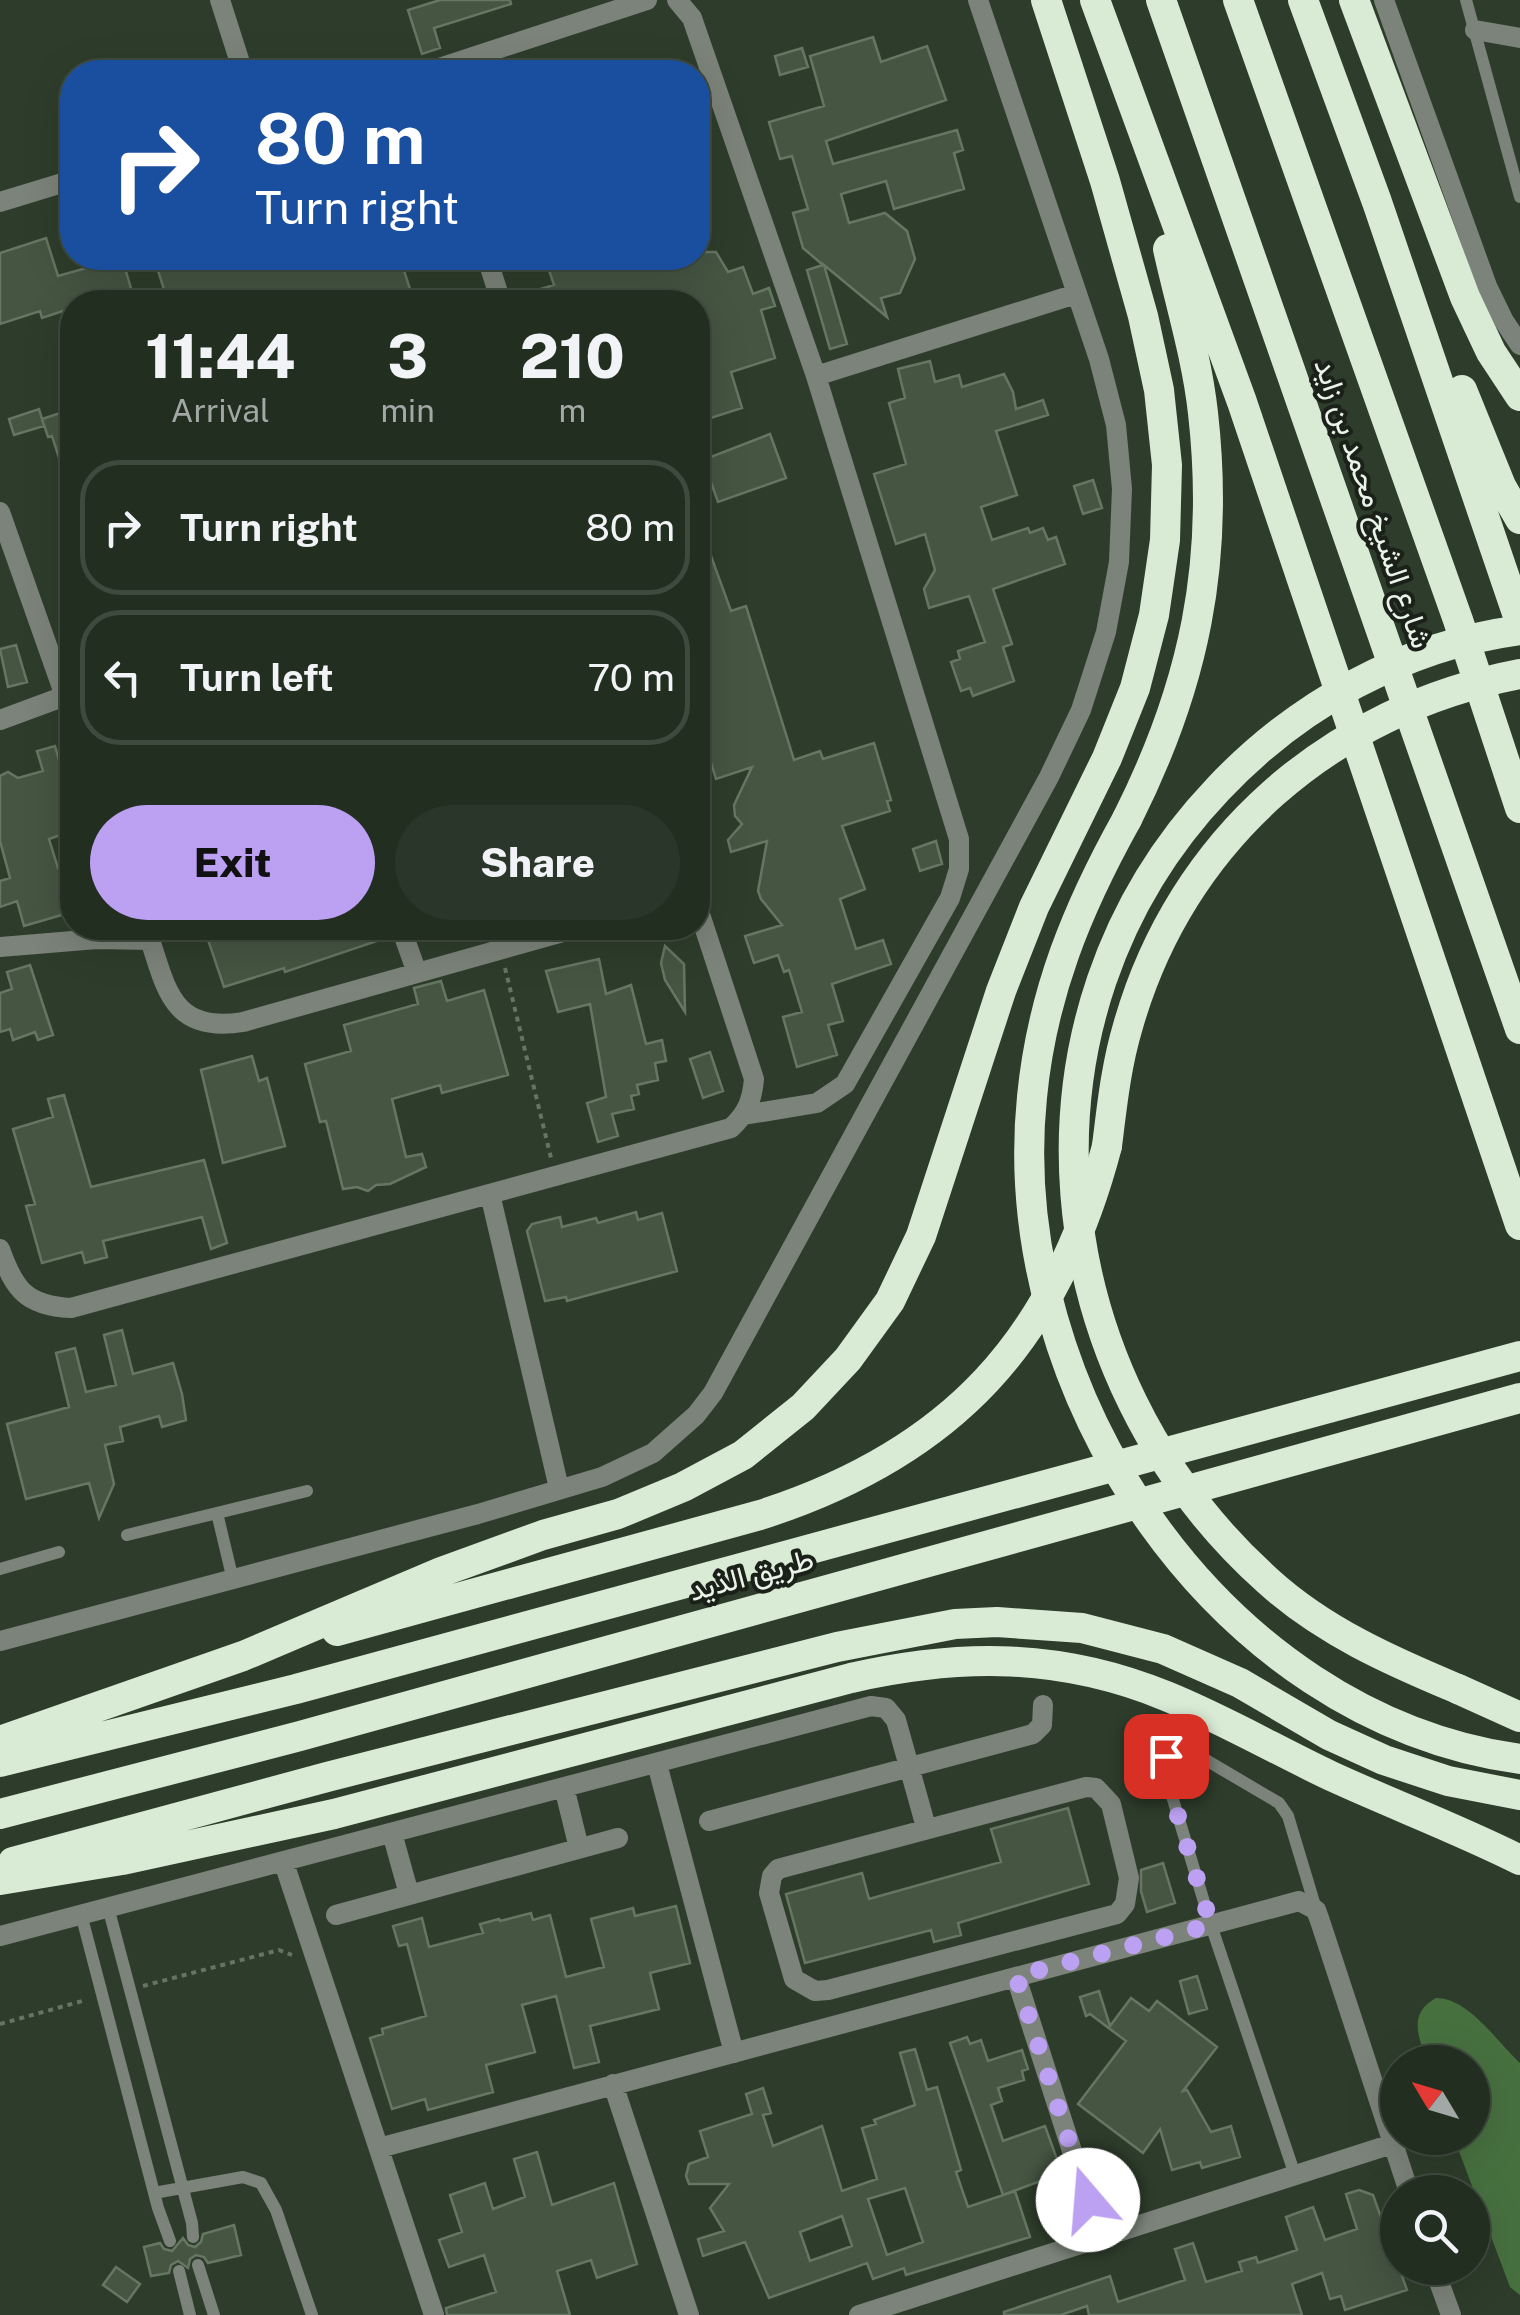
<!DOCTYPE html>
<meta charset="utf-8">
<style>
:root{--surface:#222e20;--page:#2a3629;--text:#f1f3f6;--muted:#a2a8a5;--line:#3f4a3e;--accent:#bca0f2}
body{margin:0;font-family:"Public Sans",Vazirmatn,sans-serif;background:var(--page);color:var(--text);height:100vh;display:flex;flex-direction:column;font-size:38px;white-space:nowrap}
*{box-sizing:border-box;margin:0}
p{font-size:32px;color:var(--muted)}
.icon{flex:none;width:55px;height:55px;fill:none;stroke:currentColor;stroke-width:2;stroke-linecap:round;stroke-linejoin:round}
.map{position:relative;flex:1;overflow:hidden}
.panel{position:absolute;left:60px;top:290px;width:650px;height:650px;display:flex;flex-direction:column;background:var(--surface);border-radius:40px;box-shadow:0 10px 40px #0002,0 0 0 2px var(--line)}
.panel>*{flex:none}
.hud{position:absolute;left:60px;top:60px;width:650px;height:210px;border-radius:40px;box-shadow:0 10px 40px #0002,0 0 0 2px var(--line);background:#1a4fa0;color:#fff;overflow:hidden}
.needle{width:65px;rotate:308deg}
.tools{position:absolute;left:1380px;top:2045px;display:grid;gap:20px}
.tools a{display:grid;place-items:center;width:110px;height:110px;border-radius:50%;background:var(--surface);box-shadow:0 10px 40px #0002,0 0 0 2px var(--line);font-size:50px}
.pin{position:absolute;display:grid;place-items:center;width:85px;height:85px;color:#fff;margin:-42px;border-radius:20px;box-shadow:0 5px 15px #0006}
.me{position:absolute;width:110px;margin:-55px;rotate:342deg;stroke-linejoin:round;filter:drop-shadow(0 0 8px #0008)}
.turn{display:flex;align-items:center;gap:35px;height:210px;padding:0 30px;font-size:45px}
.turn .icon{width:130px;height:130px;stroke-width:2.5}
.turn b{display:block;font-size:70px;line-height:85px}
.eta{display:flex;justify-content:space-evenly;align-items:center;height:170px;text-align:center}
.eta b{font-size:60px;font-weight:800;line-height:70px}
.cta{display:flex;gap:20px;margin-top:auto;padding:20px 30px}
.cta a{flex:1;height:115px;border-radius:60px;background:var(--accent);color:#111;font-size:40px;font-weight:800;line-height:115px;text-align:center}
.cta a+a{background:var(--page);color:var(--text)}
ul{padding:0;list-style:none}
li{display:flex;align-items:center;gap:30px;height:135px;margin:0 20px 15px;padding:0 10px;border:5px solid var(--line);border-radius:40px}
li div{flex:1}
li b{display:block;font-size:38px}
li em{font-style:normal}
.map>svg:first-child{display:block}
</style>
<div class="map">
<svg width="1520" height="2315" viewBox="0 0 1520 2315">
<rect width="100%" height="100%" fill="#2e3d2b"/>
<path fill="#47703f" d="M1436 1998C1469 1998 1497 2042 1520 2063V2295L1510 2287 1454 2138H1472V2062H1427C1419 2037 1407 2014 1436 1998Z"/>
<path fill="#455542" stroke="#657662" stroke-width="2.5" fill-rule="evenodd" d="M440 0H510L511 4 434 28 440 48 422 54 408 10Z
M873 37 881 62 927 46 946 100 826 141 833 164 957 130 963 150 954 153 964 189 894 209 886 181 841 194 849 223 885 213 907 231 915 259 900 293 881 298 887 317 824 265 847 344 830 349 807 270 823 265 803 248 793 213 808 209 792 156 780 159 769 122 824 106 810 56Z
M802 48 808 67 780 75 775 56Z
M46 238 58 276 122 258 135 302H72V308L42 318 40 311 0 324V253Z
M698 252H716L728 272 743 267 753 294 769 288 775 306 761 310 775 358 731 372 742 408 698 422V302H514V297L554 285 545 258H629L632 265 653 258H698Z
M154 258H400L410 289 380 298 381 302H168Z
M930 361 935 382 959 375 962 387 1004 374 1013 392 1016 409 1043 400 1048 415 996 431 1017 495 981 507 992 540 1028 528 1030 533 1043 528 1048 540 1056 537 1065 564 993 589 1012 644 1003 647 1014 681 973 696 970 688 961 691 951 662 960 659 958 651 985 642 969 596 929 608 924 589 935 570 925 534 896 544 874 474 906 464 889 403 905 398 898 369Z
M39 409 44 426 14 435 9 419Z
M72 409V488L69 489 52 436 48 437 42 419Z
M770 434 786 478 718 502 703 460Z
M1093 480 1102 508 1083 514 1074 486Z
M711 556 731 611 746 606 794 760 820 751 823 759 874 743 891 800 887 801 890 811 842 826 865 889 840 899 856 949 883 940 891 964 832 984 843 1021 828 1025 837 1055 797 1067 783 1017 802 1012 789 970 784 972 778 955 754 963 745 936 782 925 761 899 758 891 767 841 731 852 728 840 742 824 735 816 734 805 752 767 716 779 698 720V561Z
M16 645 27 682 8 687 0 649Z
M55 746 72 806V831L49 839 58 868 72 864V912L24 926 17 901 0 907V881L10 878 0 841V776L8 772 18 778 43 771 37 751Z
M936 841 942 864 920 871 913 849Z
M204 928H388L389 937 285 972 284 968 224 987Z
M665 946 684 964 685 1012 665 980 661 963Z
M599 959 606 994 631 985 646 1044 662 1040 666 1061 655 1063 658 1080 637 1085 639 1094 631 1096 634 1109 612 1114 618 1136 598 1142 587 1103 606 1097 590 1004 558 1012 546 971Z
M30 965 53 1035 38 1040 35 1032 13 1040 10 1029 0 1032V993L12 989 7 972Z
M441 981 447 1001 484 990 508 1075 442 1093 440 1085 392 1099 406 1157 422 1154 426 1167 390 1184 376 1185 368 1191 357 1187 343 1189 326 1121 320 1122 305 1064 351 1051 344 1025 418 1004 414 988Z
M710 1052 723 1091 703 1098 690 1059Z
M252 1056 259 1081 267 1078 285 1146 223 1163 201 1070Z
M64 1095 91 1187 204 1160 227 1243 211 1249 202 1217 103 1241 107 1257 85 1263 82 1252 42 1263 26 1206 35 1204 13 1129 53 1117 48 1099Z
M636 1212 638 1220 662 1213 677 1271 567 1301 566 1297 545 1301 527 1231 532 1224 560 1217 562 1227 596 1218 598 1223Z
M122 1330 133 1374 173 1363 182 1394 186 1420 162 1427 159 1416 120 1427 123 1441 105 1445 114 1484 99 1518 89 1483 26 1499 7 1424 69 1407 56 1353 75 1348 86 1392 116 1385 104 1335Z
M1068 1808 1089 1884 958 1923 961 1935 934 1942 931 1930 805 1963 786 1894 862 1873 869 1899 1001 1862 991 1829Z
M1163 1863 1175 1903 1147 1912 1141 1891V1870Z
M676 1906 690 1963 650 1973 659 2009 590 2026 599 2062 574 2068 556 1996 522 2005 535 2052 486 2065 493 2092 428 2110 425 2099 392 2109 370 2038 383 2034 382 2029 426 2016 407 1944 399 1946 393 1926 422 1918 429 1947 483 1933 480 1924 499 1919 500 1921 531 1913 533 1920 550 1915 566 1977 604 1967 591 1919 633 1908 635 1916Z
M1197 1976 1207 2009 1189 2014 1180 1981Z
M1099 1991 1110 2026 1131 1998 1149 2011 1157 2001 1217 2047 1183 2091 1187 2090 1211 2132 1231 2126 1240 2157 1202 2168 1200 2162 1172 2170 1160 2129 1143 2153 1078 2104 1126 2041 1090 2014 1086 2016 1080 1997Z
M967 2037 970 2044 981 2040 988 2061 1022 2050 1028 2069 1022 2071 1024 2080 998 2088 1002 2101 991 2105 1003 2141 1045 2126 1062 2173 1003 2195 950 2043Z
M915 2049 927 2090 937 2087 961 2170 956 2172 968 2207 1015 2191 1030 2237 906 2275 904 2268 873 2279 867 2263 769 2298 745 2242 703 2256 698 2239 724 2231 710 2208 729 2184H689L686 2176 689 2164 708 2157 700 2131 752 2114 746 2094 763 2088 771 2113 763 2115 773 2146 822 2126 842 2191 877 2179 862 2128 876 2124 874 2120 915 2105 900 2053ZM905 2188 923 2242 887 2255 868 2199ZM842 2216 852 2246 810 2261 800 2232Z
M537 2152 552 2205 614 2183 637 2264 597 2278 591 2260 557 2271 570 2315H447L446 2308 496 2292 484 2255 449 2267 439 2240 462 2232 450 2195 485 2183 493 2209 525 2197 514 2159Z
M1359 2190 1373 2195 1407 2290 1345 2310 1341 2296 1330 2299 1322 2273 1292 2284 1302 2315H1089L1087 2306 1061 2315H1004V2312L1110 2276 1118 2302 1185 2280 1175 2249 1193 2243 1206 2282 1242 2271 1239 2262 1256 2257 1258 2263 1297 2250 1286 2217 1313 2207 1325 2240 1357 2229 1346 2194Z
M234 2225 241 2255 208 2263 204 2257 196 2255 190 2259 188 2268 178 2261 171 2265 169 2273 151 2276 144 2247 160 2243 164 2249 172 2251 183 2238 188 2245 195 2247 201 2242 203 2234Z
M116 2267 140 2284 127 2302 103 2285Z"/>
<g fill="none" stroke-linecap="round" stroke-linejoin="round">
<path stroke="#667464" stroke-width="4" stroke-dasharray="5 5" stroke-linecap="butt" d="M505 968 551 1158
M143 1986 279 1950 292 1955
M0 2024 86 2000"/>
<path stroke="#7c837a" stroke-width="12" d="M1466 0 1520 197
M217 1513 233 1580
M127 1535 307 1491
M0 1569 59 1552
M108 1907 192 2223 193 2237
M81 1914 158 2208 170 2241
M1295 2175 1211 1925 1165 1773 1164 1764 1172 1751 1189 1750 1279 1803 1288 1816 1316 1909
M154 2193 243 2177 261 2183 276 2210 312 2315
M198 2265 214 2315
M179 2271 190 2315"/>
<path stroke="#7c837a" stroke-width="20" d="M220 0 243 72
M677 0 692 18 816 376 959 839V869L950 898 845 1084 817 1103 744 1115
M1475 30 1520 38
M427 72 647 0
M0 202 72 180
M487 258 501 302
M816 376 1076 294
M0 512 72 716
M0 720 65 696
M146 928C166 984 168 1034 243 1022L577 928
M401 928 417 973
M0 947 97 939 150 940
M490 1194 559 1488
M0 1249C14 1289 26 1306 71 1308L731 1128C747 1113 752 1101 754 1079L698 908
M0 1641 478 1514 602 1477 653 1453 696 1415 713 1393 1049 777 1081 710 1106 632 1119 562 1122 489 1116 425 1099 359 978 0
M657 1764 734 2053
M564 1787 579 1848
M1086 1787 1096 1788 1111 1804 1129 1878 1125 1904 1117 1914 828 1990 815 1991 794 1979 769 1893 772 1876 778 1869Z
M709 1821 1033 1734 1042 1725 1043 1705
M392 1833 409 1894
M284 1863 434 2315
M336 1915 618 1838
M0 1936 871 1706 886 1708 896 1720 926 1827
M1016 1977 1100 2238
M613 2084 689 2315
M379 2148 1299 1901 1316 1910 1320 1921 1409 2192
M1434 2268 1451 2315
M859 2315 1392 2144"/>
<path stroke="#7c837a" stroke-width="20" d="M1384 0 1487 286 1504 321 1520 345"/>
<path stroke="#d9ebd5" stroke-width="30" d="M1095 0 1242 402 1520 1225
M1161 0 1520 1029
M1238 0 1458 620 1520 808
M1303 0 1377 202 1520 622
M1354 0 1465 297 1491 352 1520 396
M1462 390 1501 486 1520 519
M1127 819C1194 686 1220 563 1203 413 1197 358 1180 303 1168 249
M337 1631 760 1515C951 1454 1056 1341 1107 1146
M1458 1689 1520 1717
M0 1741 243 1656 441 1572 543 1535 618 1514 683 1487 743 1455 803 1407 848 1359 890 1301 921 1236 1001 991 1034 907 1107 758 1135 688 1154 615 1165 540 1167 465 1159 390 1143 316 1105 181 1046 0
M0 1762 296 1689 1520 1356
M0 1814 300 1736 1520 1398
M13 1862 327 1777 837 1647 955 1624 997 1622 1082 1628 1163 1649 1240 1683 1329 1735 1384 1760 1448 1781 1520 1795
M0 1880 122 1860 334 1814 851 1678C961 1653 1061 1653 1166 1696 1223 1719 1276 1750 1331 1776 1394 1805 1458 1829 1520 1860"/>
<path stroke="#d9ebd5" stroke-width="30" d="M1127 819C1077 909 1042 994 1032 1097 1002 1391 1218 1717 1520 1759
M1107 1146C1112 1106 1116 1066 1128 1026 1181 839 1331 710 1520 674
M1458 1689C1391 1661 1323 1631 1268 1581 1039 1376 1000 1018 1218 789 1297 705 1405 645 1520 630"/>
</g>
<g fill="none" stroke-linecap="round" stroke-linejoin="round">
<path stroke="#bca0f2" stroke-width="18" stroke-dasharray="0 32.4" d="M1088 2200 1016 1976 1211 1925 1165 1773 1166 1756"/>
</g>
<g text-anchor="middle" dominant-baseline="central" stroke-width="8" stroke-linejoin="round" paint-order="stroke">
<g font-size="30" fill="#e9f3e7" stroke="#1b2119">
<text transform="translate(1374 503) rotate(71)">شارع الشيخ محمد بن زايد</text>
<text transform="translate(751 1574) rotate(-15)">طريق الذيد</text>
</g>
</g>
</svg>
<div class="tools">
<a><svg class="needle" viewBox="-14 -14 28 28"><path d="M0-13l5 13h-10z" fill="#e53935"/><path d="M0 13l5-13h-10z" fill="#a2a8a5"/></svg></a>
<a><svg class="icon" aria-label="search" viewBox="0 0 24 24"><circle cx="10" cy="10" r="6"/><path d="M15 15l6 6"/></svg></a>
</div>
<div class="pin" style="left:1166px;top:1756px;background:#d93025"><svg class="icon" aria-label="arrive" viewBox="0 0 24 24"><path d="M6 21V4h12l-3 4 3 4H6"/></svg></div>
<svg class="me" style="left:1088px;top:2200px" viewBox="-20 -20 40 40"><circle r="19" fill="#fff"/><path d="M0-13L10 11 0 6-10 11z" fill="#bca0f2"/></svg>
<div class="hud">
<div class="turn"><svg class="icon" aria-label="right" viewBox="0 0 24 24"><path d="M7 20v-9h11M14 6l5 5-5 5"/></svg><div><b>80 m</b>Turn right</div></div>
</div>
<section class="panel">
<div class="eta">
<div><b>11:44</b><p>Arrival</p></div>
<div><b>3</b><p>min</p></div>
<div><b>210</b><p>m</p></div>
</div>
<ul>
<li><svg class="icon" aria-label="right" viewBox="0 0 24 24"><path d="M7 20v-9h11M14 6l5 5-5 5"/></svg><div><b>Turn right</b></div><em>80 m</em></li>
<li><svg class="icon" aria-label="left" viewBox="0 0 24 24"><path d="M17 20v-9H6M10 6l-5 5 5 5"/></svg><div><b>Turn left</b></div><em>70 m</em></li>
</ul>
<div class="cta"><a>Exit</a><a>Share</a></div>
</section>
</div>
